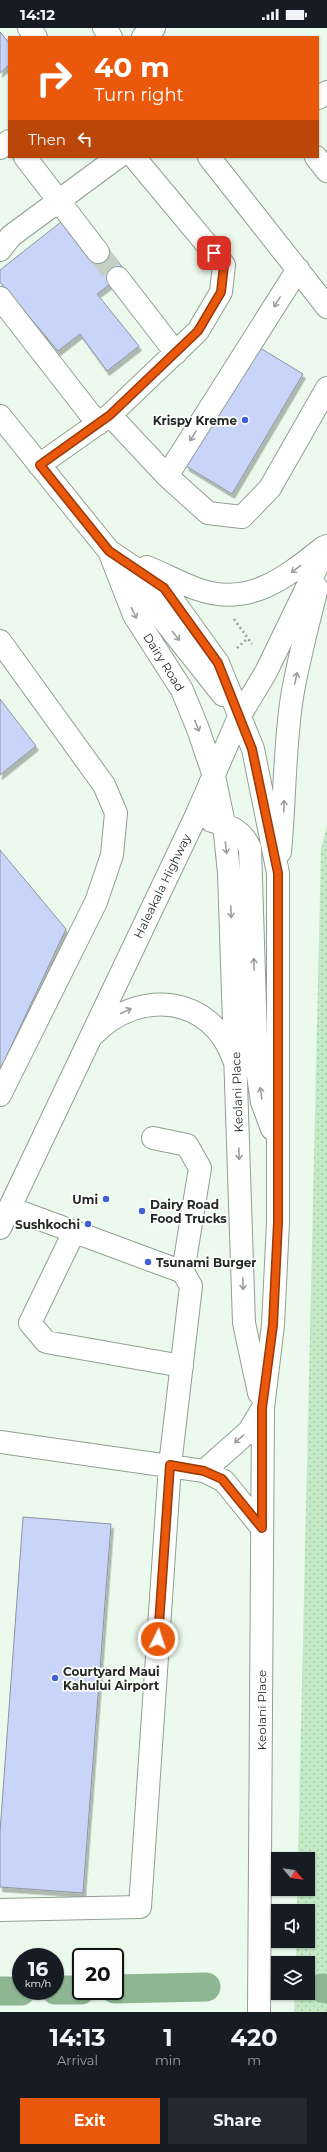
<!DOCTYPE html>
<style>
:root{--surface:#171b24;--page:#242831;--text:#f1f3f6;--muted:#9ea1a6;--accent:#ea580c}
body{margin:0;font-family:Montserrat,sans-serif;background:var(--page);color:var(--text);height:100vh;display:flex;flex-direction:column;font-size:15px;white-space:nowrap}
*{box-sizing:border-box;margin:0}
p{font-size:13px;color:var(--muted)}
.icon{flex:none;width:22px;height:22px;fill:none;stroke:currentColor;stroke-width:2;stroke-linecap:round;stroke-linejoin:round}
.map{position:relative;height:1984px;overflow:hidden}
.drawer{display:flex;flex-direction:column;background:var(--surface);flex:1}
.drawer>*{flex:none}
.hud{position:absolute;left:8px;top:8px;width:311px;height:122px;border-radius:0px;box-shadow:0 1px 3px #0004;background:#ea580c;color:#fff;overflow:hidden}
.needle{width:26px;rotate:118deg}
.fabs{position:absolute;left:271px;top:1824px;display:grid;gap:8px}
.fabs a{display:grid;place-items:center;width:44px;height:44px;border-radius:0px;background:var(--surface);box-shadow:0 1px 3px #0004;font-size:20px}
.speed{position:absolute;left:12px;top:1920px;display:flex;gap:8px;font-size:20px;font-weight:700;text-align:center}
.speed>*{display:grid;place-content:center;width:52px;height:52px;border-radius:50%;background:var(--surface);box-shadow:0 1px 3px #0004;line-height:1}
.speed small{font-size:10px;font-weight:400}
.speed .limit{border:2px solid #111;border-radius:6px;background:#fff;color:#111}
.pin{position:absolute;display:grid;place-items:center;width:34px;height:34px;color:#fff;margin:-17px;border-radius:8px;box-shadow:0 2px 6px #0006}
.me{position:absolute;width:44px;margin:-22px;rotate:4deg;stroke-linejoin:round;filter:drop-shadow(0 0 3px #0008)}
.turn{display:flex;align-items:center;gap:14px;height:84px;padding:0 20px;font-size:18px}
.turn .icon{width:52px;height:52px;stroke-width:2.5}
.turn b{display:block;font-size:28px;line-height:34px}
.then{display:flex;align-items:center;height:38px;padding:0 20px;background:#0003;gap:8px;font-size:15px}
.eta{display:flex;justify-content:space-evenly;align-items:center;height:68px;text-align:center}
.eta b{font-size:24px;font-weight:700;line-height:28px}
.cta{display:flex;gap:8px;margin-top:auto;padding:8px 20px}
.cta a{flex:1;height:46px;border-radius:0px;background:var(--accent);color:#fff;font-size:16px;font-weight:700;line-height:46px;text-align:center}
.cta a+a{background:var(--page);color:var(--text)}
.status{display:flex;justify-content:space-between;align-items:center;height:28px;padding:0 20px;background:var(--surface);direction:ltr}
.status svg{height:11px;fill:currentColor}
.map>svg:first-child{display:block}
</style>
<div class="status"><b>14:12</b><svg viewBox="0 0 49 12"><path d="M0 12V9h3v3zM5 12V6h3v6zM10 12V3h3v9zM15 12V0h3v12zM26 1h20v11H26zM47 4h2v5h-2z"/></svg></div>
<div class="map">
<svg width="327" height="1984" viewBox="0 0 327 1984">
<defs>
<pattern id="grass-dots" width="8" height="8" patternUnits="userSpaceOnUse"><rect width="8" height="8" fill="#c4e9c7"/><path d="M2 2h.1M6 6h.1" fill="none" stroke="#a8c8ab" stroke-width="1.8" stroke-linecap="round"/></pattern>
<filter id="shadow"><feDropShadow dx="2.5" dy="4.5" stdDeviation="0" flood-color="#0004"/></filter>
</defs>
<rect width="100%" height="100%" fill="#ebfaec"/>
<path fill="url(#grass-dots)" d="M327 797V1984H294L295 1965H308V1935H296V1913H308V1883H297V1861H308V1831H298L321 822Z"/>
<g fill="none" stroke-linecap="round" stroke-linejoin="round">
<path stroke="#8fb693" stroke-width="29" d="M322 1960 327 1961
M115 1961 206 1959
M55 1962H81
M0 1963H21"/>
</g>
<path fill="#c8d5f9" stroke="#8d94a3" filter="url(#shadow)" d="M0 4 9 15V37L0 45Z
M61 194 89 230 106 218 126 244 97 266 139 318 107 343 80 306 58 323 0 254V242Z
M257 318 303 346 232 466 186 438Z
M0 671 36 718 0 747Z
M0 822 66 901 0 1042Z
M23 1489 111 1496 83 1865 0 1859V1804Z"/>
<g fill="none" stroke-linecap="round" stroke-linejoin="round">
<path stroke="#c3d0c4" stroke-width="22" stroke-dasharray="22 11" stroke-linecap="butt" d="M98 224 118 250"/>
<g stroke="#919f92" stroke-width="24">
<path id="minor" d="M29 0 36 9
M104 0 111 9
M143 9 154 0
M318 70 327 64
M0 120 9 113
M25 129 98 224
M209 129 327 279
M316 129 327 143
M0 222 11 208 118 129
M118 250 176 325
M0 270 98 396
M110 387 167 448 208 485 242 489 270 460 327 360
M0 388 109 523 164 560 218 635 253 721 278 845V1194L273 1297 263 1380 259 1984
M39 437 110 387 198 303 221 264 224 237 134 129
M167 448 298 241
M109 523 134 587 182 662 198 701 214 748 224 796 229 845 244 1295 259 1365
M147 539C164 546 180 555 197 561 249 580 286 549 324 519
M124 542 223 667
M0 613 104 757 116 785 112 827 96 874 0 1067
M212 793C230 798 242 802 250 820L257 1041 262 1074 272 1101
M280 824C285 772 284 721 292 669 298 633 308 596 317 560
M94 1006C139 960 212 967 234 1032
M153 1110 187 1117 200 1140 183 1244
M0 1200 196 788 239 689 266 644 327 518
M74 1204 30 1295 46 1314 182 1338
M0 1414 204 1443 224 1453 262 1500
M204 1443 249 1403 263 1380
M0 1882 140 1879 170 1437 191 1258 183 1244 10 1180"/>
</g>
<path stroke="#949f95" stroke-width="2.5" stroke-dasharray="2 3" stroke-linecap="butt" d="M234 591 252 616
M237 620 247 611"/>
<use href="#minor" stroke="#fff" stroke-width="22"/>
</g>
<defs><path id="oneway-shaft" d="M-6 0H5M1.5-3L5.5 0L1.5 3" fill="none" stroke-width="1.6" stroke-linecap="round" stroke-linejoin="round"/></defs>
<g stroke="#9d9f9d">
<use href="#oneway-shaft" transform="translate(277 274) rotate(122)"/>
<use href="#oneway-shaft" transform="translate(193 408) rotate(122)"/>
<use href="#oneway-shaft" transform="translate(296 541) rotate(143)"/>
<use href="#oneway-shaft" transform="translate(134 585) rotate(64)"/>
<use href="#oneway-shaft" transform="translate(176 608) rotate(51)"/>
<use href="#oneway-shaft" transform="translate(296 650) rotate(-78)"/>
<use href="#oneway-shaft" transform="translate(197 698) rotate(69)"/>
<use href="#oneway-shaft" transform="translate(284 778) rotate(-88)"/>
<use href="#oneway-shaft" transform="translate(226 820) rotate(84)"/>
<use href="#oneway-shaft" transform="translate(231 884) rotate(88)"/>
<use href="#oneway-shaft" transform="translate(254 936) rotate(-92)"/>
<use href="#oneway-shaft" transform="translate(126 983) rotate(-24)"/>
<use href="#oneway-shaft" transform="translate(261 1065) rotate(-99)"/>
<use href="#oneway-shaft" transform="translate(239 1126) rotate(88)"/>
<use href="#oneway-shaft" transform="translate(243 1256) rotate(88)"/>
<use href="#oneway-shaft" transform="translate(239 1411) rotate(139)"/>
</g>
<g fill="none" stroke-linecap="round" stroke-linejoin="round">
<g stroke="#983908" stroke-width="10">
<path id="route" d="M158 1611 170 1437 204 1443 222 1451 262 1500V1380L273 1297 278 1194V845L252 721 218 635 164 560 109 523 40 437 110 387 198 303 221 264 224 237 214 225"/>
</g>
<use href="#route" stroke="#ea580c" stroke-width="7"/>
</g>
<g fill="#4160d3" stroke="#fff" stroke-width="1.5">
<circle cx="245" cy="392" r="4"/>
<circle cx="106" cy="1171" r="4"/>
<circle cx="142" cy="1183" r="4"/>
<circle cx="88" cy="1196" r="4"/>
<circle cx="148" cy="1234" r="4"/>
<circle cx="55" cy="1650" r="4"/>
</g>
<g text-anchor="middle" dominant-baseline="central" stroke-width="3.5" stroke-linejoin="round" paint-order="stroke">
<g font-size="12" font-weight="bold" fill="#252a25" stroke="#fff" text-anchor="end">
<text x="237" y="392">Krispy Kreme</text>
<text x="98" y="1171">Umi</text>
<text x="150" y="1176" text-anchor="start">Dairy Road<tspan x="150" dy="14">Food Trucks</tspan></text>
<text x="80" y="1196">Sushkochi</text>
<text x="156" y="1234" text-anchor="start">Tsunami Burger</text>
<text x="63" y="1643" text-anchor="start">Courtyard Maui<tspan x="63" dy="14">Kahului Airport</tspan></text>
</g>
<g font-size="12" fill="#252a25" stroke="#fff">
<text transform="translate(164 634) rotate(58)">Dairy Road</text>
<text transform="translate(162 858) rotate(-64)">Haleakala Highway</text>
<text transform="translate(237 1064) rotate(-92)">Keolani Place</text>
<text transform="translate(261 1682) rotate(-90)">Keolani Place</text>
</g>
</g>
</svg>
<div class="fabs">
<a><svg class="needle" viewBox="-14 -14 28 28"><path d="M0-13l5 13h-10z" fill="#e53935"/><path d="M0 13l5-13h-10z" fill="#9ea1a6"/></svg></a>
<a><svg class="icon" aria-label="sound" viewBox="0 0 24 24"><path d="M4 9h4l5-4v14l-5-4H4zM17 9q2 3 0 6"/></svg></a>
<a><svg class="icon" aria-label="layers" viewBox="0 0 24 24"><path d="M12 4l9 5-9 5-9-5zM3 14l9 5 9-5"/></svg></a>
</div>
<div class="speed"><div>16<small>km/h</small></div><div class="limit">20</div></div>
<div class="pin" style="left:214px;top:225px;background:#d93025"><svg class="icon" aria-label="arrive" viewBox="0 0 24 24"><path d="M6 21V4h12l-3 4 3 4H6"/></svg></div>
<svg class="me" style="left:158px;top:1611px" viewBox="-20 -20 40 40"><circle r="17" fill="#ea580c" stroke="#fff" stroke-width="3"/><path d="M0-11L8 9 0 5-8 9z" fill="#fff"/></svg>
<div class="hud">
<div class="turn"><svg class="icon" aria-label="right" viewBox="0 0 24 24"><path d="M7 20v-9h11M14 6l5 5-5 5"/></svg><div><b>40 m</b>Turn right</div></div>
<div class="then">Then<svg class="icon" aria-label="left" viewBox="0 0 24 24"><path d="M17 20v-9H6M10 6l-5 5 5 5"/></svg></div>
</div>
</div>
<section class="drawer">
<div class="eta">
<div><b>14:13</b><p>Arrival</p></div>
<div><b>1</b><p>min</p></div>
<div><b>420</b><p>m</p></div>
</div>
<div class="cta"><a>Exit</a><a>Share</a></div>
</section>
